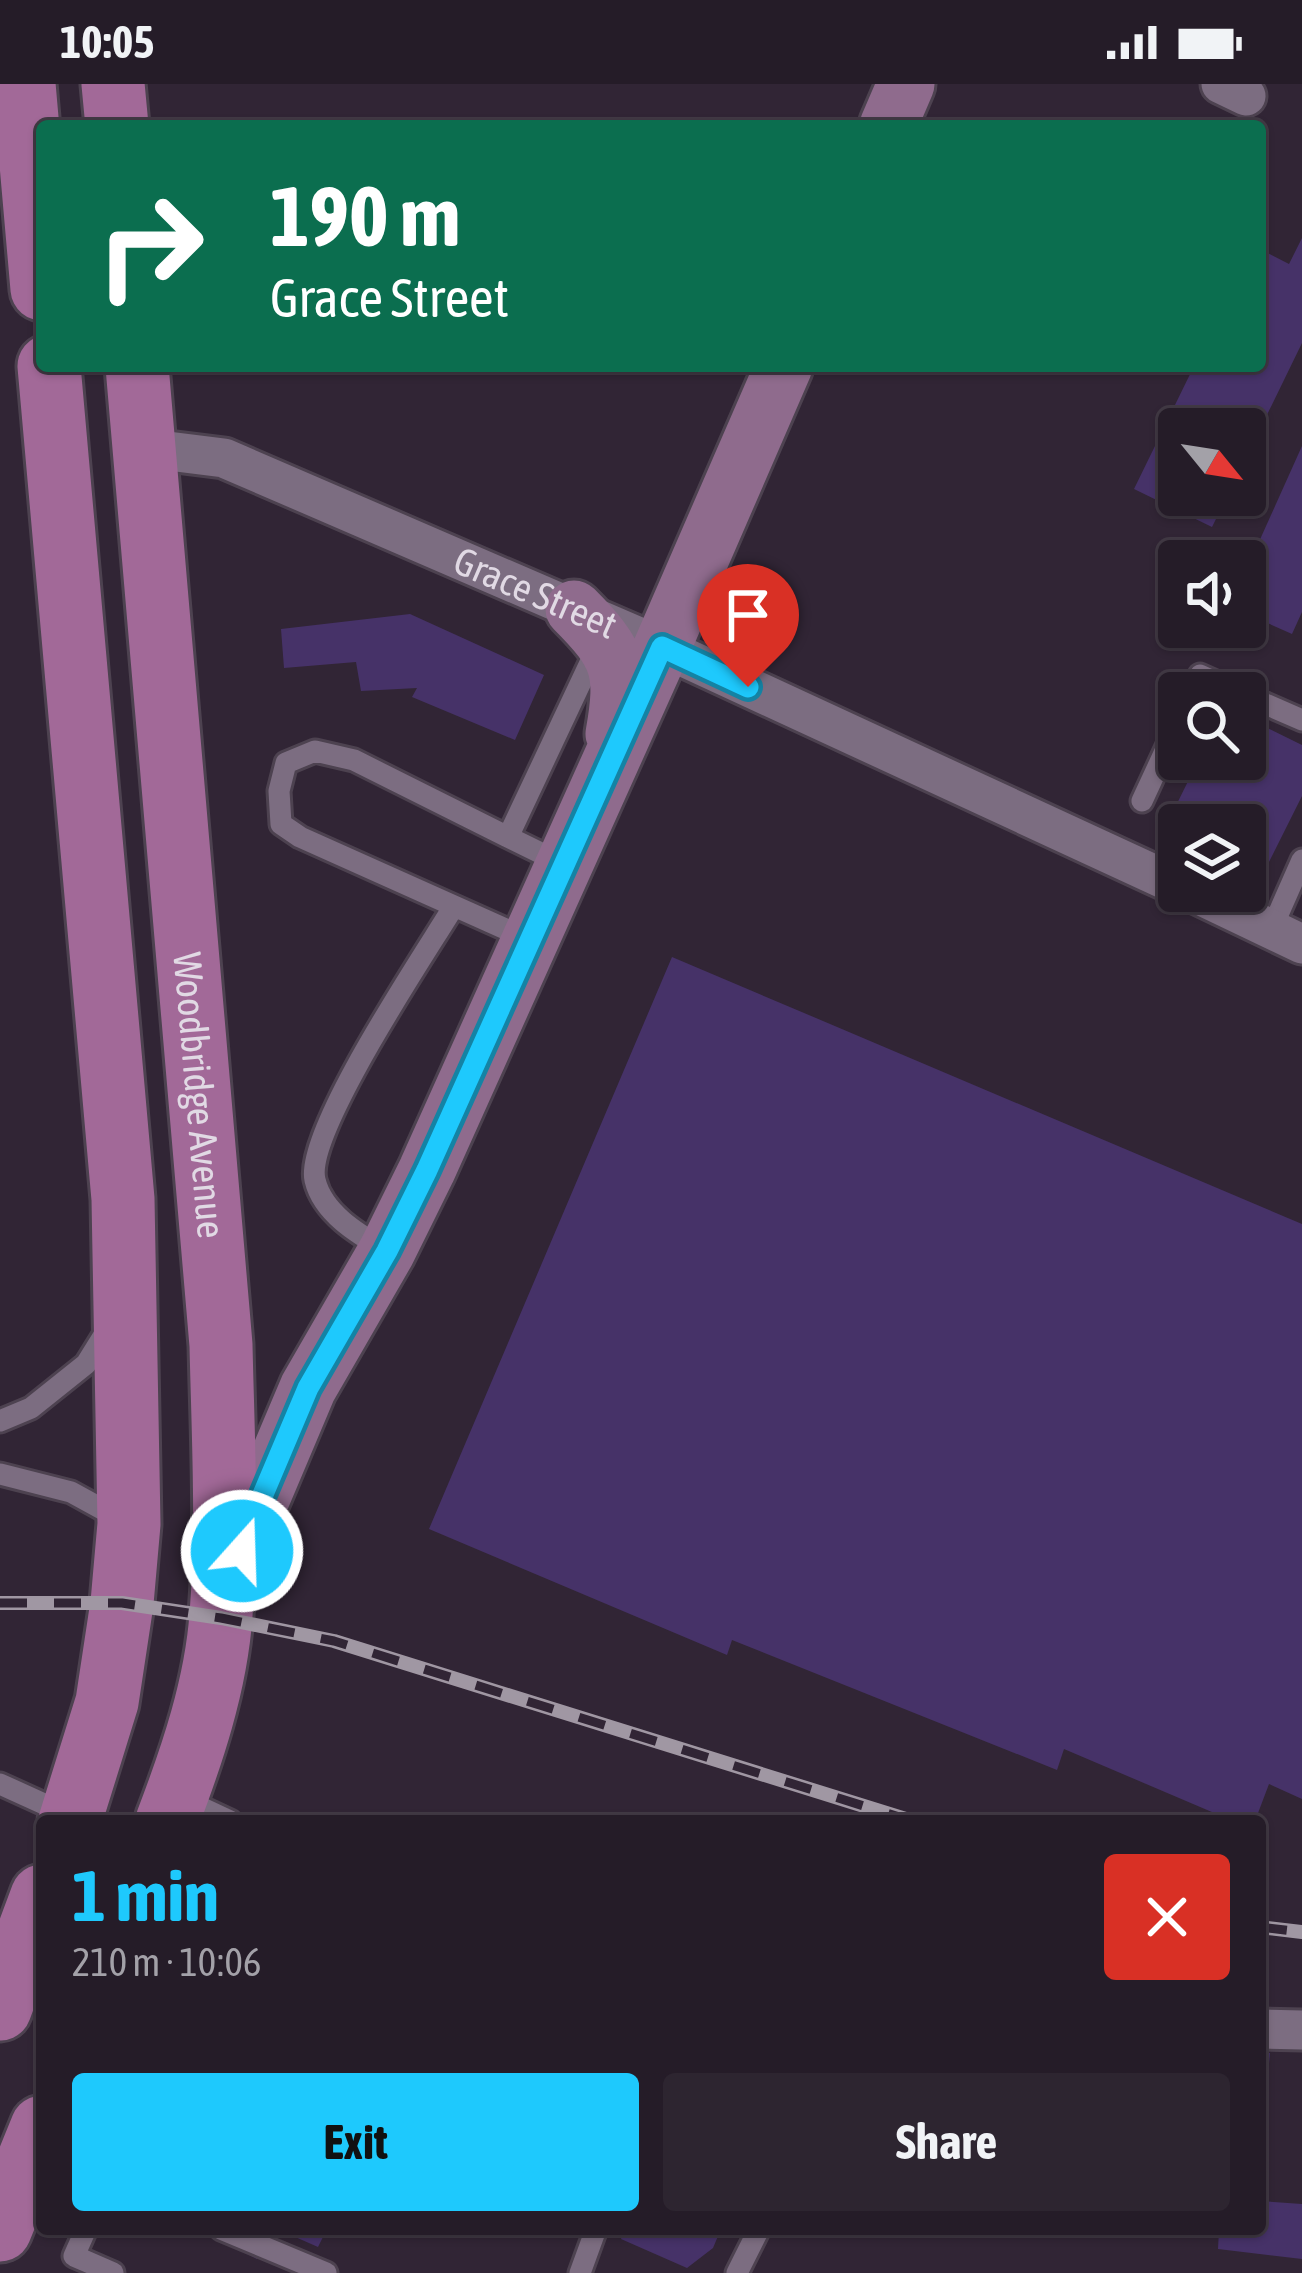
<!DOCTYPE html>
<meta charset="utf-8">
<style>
:root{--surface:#251c28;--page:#2d2530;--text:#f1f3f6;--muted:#a3a1a8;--line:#423a45;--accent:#1ec9fd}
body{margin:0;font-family:"Asap Condensed",sans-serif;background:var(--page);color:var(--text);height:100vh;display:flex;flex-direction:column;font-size:45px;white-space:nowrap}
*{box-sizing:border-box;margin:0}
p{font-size:39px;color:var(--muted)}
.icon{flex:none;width:66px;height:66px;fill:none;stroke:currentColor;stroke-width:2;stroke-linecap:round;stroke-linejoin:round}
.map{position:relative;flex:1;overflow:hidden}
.drawer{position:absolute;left:36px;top:1731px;width:1230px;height:420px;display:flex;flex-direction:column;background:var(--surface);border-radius:12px;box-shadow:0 3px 9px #0004,0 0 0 3px var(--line)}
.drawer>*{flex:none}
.hud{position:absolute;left:36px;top:36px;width:1230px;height:252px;border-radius:12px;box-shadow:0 3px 9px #0004,0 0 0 3px var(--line);background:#0b6e4f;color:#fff;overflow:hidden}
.needle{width:78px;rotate:120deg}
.controls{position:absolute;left:1158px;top:324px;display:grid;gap:24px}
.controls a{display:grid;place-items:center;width:108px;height:108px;border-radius:12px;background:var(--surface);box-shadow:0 3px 9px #0004,0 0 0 3px var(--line);font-size:60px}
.pin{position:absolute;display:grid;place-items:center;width:102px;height:102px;color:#fff;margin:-123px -51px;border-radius:50% 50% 50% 0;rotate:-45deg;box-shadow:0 0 12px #0007}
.pin .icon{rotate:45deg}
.me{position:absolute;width:132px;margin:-66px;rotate:20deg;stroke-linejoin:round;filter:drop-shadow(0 0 9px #0008)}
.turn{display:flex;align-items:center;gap:42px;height:252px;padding:0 36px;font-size:54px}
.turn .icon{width:156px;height:156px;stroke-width:2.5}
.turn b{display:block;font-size:84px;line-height:102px}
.round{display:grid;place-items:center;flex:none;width:126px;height:126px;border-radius:12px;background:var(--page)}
.overview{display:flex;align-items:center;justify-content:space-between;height:204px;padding:0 36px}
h1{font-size:72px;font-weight:700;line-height:90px;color:var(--accent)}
.cta{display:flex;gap:24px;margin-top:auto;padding:24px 36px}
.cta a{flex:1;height:138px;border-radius:12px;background:var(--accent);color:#111;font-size:48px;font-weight:700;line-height:138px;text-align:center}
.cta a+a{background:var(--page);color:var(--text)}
.status{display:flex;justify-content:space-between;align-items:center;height:84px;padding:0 60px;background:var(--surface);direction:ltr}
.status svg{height:33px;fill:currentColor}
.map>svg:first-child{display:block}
</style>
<div class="status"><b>10:05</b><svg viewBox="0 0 49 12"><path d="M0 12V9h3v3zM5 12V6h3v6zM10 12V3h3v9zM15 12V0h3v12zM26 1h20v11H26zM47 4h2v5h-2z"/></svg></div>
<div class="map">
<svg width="1302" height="2189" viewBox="0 0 1302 2189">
<rect width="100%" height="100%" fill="#312535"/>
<path fill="#463268" d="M1302 154V259L1245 376V345H1179V411H1228L1212 443 1134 405 1194 282H1260V171L1262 166 1289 180Z
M1302 362V528L1292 550 1245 529V489Z
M410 530 544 591 515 656 412 613 417 604 361 607 356 578 284 584 281 545Z
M1245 633 1302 661V712L1260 796 1245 789V741H1179V756L1163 748 1199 675H1245Z
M672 873 1302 1140V1715L1269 1700 1255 1737H1233L1064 1665 1057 1686 732 1556 727 1571 429 1445Z
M1260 1969H1270L1263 2043H1260Z
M1260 2117 1302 2120V2175L1218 2165 1219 2145H1260Z
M228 2145H274L257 2175 222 2157Z
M277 2145H327L318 2163Z
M625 2145H721L713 2164 687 2184 621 2155Z"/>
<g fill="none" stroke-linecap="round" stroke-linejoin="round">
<g stroke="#4d4250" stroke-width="27">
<path id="lane" d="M1192 609 1200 591 1240 609
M1245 611 1302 636
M1142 717 1179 637
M508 753 563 780
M1272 844 1302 776
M530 856 300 753 281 740 279 707 286 679 315 667 354 676 508 753 598 562
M387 1167C360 1151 323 1130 315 1096 304 1049 425 870 454 822
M0 1337 31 1324 86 1280 109 1243
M0 1390 71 1408 122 1436
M0 1700 66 1730
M183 1715 230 1737
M86 2145 74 2172 113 2189
M221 2145 326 2189
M580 2189 596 2145
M737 2189 759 2145"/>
</g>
<g stroke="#4d4250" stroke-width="45">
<g id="street">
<path d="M1221 0 1246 12"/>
<path id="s1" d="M144 364 224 374 662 563 1179 802"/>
<path d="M1191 807 1302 860"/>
<path d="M1260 1945 1302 1946"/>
</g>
</g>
<g stroke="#4d4250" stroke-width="63">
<path id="secondary" d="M888 42 906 0
M574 525C620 571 625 587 614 650
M231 1501 253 1434 308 1304 387 1167 427 1086 662 563 784 282"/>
</g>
<g stroke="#4d4250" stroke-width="69">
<g id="primary">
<path d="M24 0 42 205"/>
<path d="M113 0 117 42"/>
<path d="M49 282 123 1115 129 1440 122 1519 107 1618 70 1737"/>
<path id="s2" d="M137 282 221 1261C223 1351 228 1441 221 1531 216 1601 192 1672 167 1737"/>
<path d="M0 1925 42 1812"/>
<path d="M0 2146 42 2043"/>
</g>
</g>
<use href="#lane" stroke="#7c6d81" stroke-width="21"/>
<use href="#street" stroke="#7c6d81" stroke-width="39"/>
<use href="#secondary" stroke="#8f6b8d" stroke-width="57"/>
<use href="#primary" stroke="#a26998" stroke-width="63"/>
<g stroke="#a097a3" stroke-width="14">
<path id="rail" d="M0 1519H122L221 1534 334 1557 912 1737
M1260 1843 1302 1848"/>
</g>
<use href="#rail" stroke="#312535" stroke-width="9" stroke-dasharray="27" stroke-linecap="butt"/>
</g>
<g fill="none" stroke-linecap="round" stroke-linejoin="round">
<g stroke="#1483a4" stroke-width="30">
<path id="route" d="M242 1467 253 1434 308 1304 387 1167 427 1086 662 563 748 603"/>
</g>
<use href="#route" stroke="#1ec9fd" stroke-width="21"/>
</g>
<g text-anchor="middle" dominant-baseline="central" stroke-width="12" stroke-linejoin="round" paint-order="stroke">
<g font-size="39" fill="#e1d9e4" stroke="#312535">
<text stroke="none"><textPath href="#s1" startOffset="420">Grace Street</textPath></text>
<text stroke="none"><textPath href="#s2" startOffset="732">Woodbridge Avenue</textPath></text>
</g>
</g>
</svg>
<div class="controls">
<a><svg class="needle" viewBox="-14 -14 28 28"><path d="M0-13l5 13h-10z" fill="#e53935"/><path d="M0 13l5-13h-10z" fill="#a3a1a8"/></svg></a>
<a><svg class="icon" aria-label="sound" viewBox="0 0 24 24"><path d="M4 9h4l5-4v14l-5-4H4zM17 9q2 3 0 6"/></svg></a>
<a><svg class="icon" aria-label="search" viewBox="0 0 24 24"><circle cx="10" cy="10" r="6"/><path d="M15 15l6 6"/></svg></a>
<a><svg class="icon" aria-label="layers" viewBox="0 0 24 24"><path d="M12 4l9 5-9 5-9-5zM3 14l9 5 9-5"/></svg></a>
</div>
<div class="pin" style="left:748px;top:603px;background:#d93025"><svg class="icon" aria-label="arrive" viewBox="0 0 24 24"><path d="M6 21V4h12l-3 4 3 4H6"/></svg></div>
<svg class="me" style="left:242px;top:1467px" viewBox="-20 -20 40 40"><circle r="17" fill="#1ec9fd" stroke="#fff" stroke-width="3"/><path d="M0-11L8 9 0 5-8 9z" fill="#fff"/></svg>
<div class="hud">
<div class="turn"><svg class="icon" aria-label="right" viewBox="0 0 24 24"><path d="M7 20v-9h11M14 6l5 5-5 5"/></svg><div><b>190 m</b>Grace Street</div></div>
</div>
<section class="drawer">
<div class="overview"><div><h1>1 min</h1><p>210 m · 10:06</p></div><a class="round" style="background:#d93025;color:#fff"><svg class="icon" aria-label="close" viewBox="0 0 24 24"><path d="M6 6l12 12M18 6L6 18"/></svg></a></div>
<div class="cta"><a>Exit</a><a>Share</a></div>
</section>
</div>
